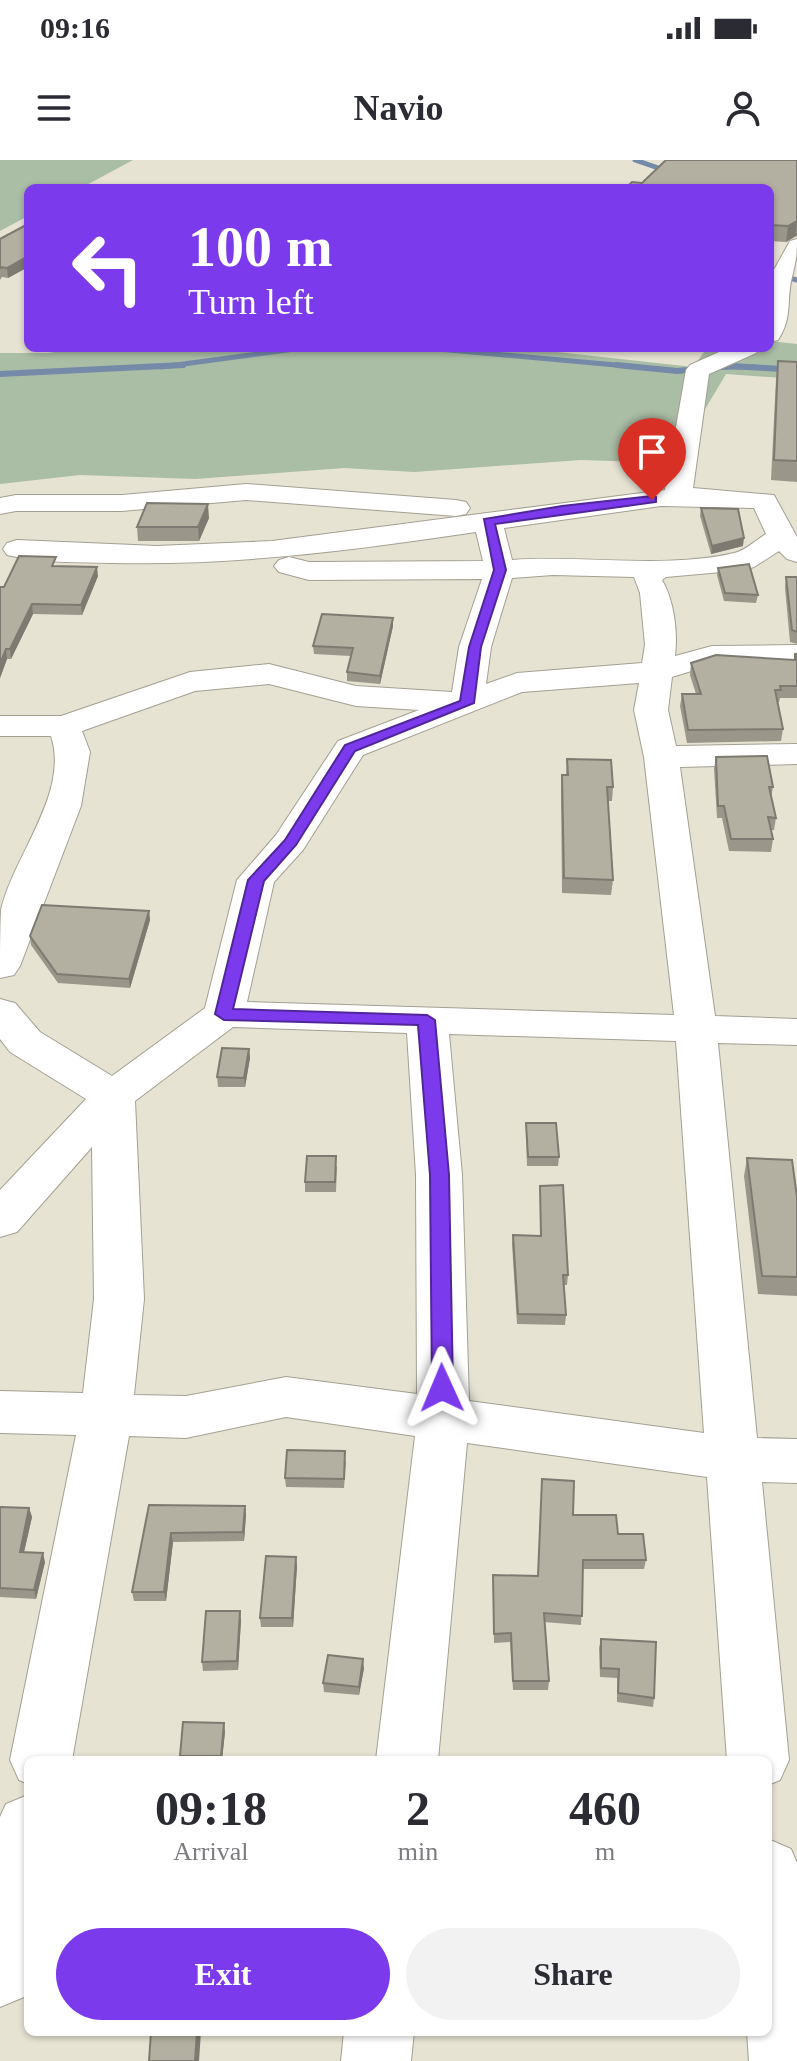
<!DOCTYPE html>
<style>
:root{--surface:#fff;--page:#f2f2f3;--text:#2b2b33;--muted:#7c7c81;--accent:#7c3aed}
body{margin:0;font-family:"Times New Roman",serif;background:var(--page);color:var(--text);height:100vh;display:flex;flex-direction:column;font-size:30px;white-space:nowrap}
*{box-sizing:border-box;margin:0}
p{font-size:26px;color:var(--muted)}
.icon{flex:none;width:44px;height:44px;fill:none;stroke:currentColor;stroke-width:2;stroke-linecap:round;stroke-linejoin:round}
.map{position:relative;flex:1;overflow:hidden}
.sheet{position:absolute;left:24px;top:1596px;width:748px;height:280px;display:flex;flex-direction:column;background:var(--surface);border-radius:12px;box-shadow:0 2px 6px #0004}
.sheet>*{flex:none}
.guide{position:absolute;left:24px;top:24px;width:750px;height:168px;border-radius:12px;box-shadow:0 2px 6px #0004;background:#7c3aed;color:#fff;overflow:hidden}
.pin{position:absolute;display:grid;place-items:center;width:68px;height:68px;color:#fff;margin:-82px -34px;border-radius:50% 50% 50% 0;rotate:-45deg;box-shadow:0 0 8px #0007}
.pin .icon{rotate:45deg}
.me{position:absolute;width:88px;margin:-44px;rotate:359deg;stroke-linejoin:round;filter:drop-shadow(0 0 6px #0008)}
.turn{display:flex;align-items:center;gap:28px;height:168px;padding:0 32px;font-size:36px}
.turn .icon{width:104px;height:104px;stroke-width:2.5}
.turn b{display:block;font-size:56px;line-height:68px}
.eta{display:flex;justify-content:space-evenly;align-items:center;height:136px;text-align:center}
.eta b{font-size:48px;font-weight:700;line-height:56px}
.button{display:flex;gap:16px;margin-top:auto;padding:16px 32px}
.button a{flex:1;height:92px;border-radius:48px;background:var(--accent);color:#fff;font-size:32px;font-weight:700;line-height:92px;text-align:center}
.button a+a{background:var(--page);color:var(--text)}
.status{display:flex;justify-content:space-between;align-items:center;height:56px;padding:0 40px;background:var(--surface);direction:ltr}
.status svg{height:22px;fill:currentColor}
header{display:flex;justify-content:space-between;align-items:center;height:104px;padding:0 32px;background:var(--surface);font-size:36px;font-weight:700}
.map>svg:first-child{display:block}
</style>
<div class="status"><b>09:16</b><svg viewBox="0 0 49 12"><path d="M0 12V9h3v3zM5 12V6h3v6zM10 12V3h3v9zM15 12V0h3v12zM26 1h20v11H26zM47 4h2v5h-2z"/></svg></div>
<header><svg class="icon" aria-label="menu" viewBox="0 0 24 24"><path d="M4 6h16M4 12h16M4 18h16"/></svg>Navio<svg class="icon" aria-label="person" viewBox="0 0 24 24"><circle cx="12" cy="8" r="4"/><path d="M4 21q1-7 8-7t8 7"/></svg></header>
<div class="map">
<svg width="797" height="1901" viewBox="0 0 797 1901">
<rect width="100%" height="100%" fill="#e6e3d3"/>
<path fill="#aabda5" d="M0 0H133L81 28H28V56L0 71Z
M770 181 797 184V219L726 214 673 303 581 300 414 312 344 308 195 319 80 315 0 324V193H48L80 188H521L693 207 707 188H770Z"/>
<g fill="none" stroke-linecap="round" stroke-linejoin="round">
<path stroke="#7589a8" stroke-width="5" d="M635 0 667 11
M770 113 797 120
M427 188 638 207
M161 207 302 188
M716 207H755"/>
<path stroke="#7589a8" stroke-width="6" d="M617 205 677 211 732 206 797 210
M0 214 183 205"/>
<g stroke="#a3a092" stroke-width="2">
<path id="minor" d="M797 79C797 96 796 101 792 117 786 141 793 157 778 180L770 182V117L790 81Z
M728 188H760L756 193 709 214 693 328 774 335 797 377V402L787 399 779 391 754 407 744 410 666 417 662 420C674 440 678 472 675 496L712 486 797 485V503L714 504 672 517 668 550 676 586 797 584V604L680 607 715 856 797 859V885L718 883 757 1278 797 1279V1323L762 1322 789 1600 780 1620 768 1625V1600H727L707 1317 467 1283 438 1600H376L415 1276 286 1257 186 1278 129 1276 72 1600H28V1624L19 1620 10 1600 76 1275 0 1273V1231L83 1233 94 1139 92 987 17 1072 0 1077V1030L86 939 10 892 0 879V839L15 843 40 872 112 916 205 848 237 720 276 675 338 581 419 550 356 546 269 524 195 531 82 571 90 592 81 646 20 806 14 815 0 818C0 797 0 771 1 750 13 696 70 633 51 576H0V556H61L190 512 269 504 356 526 452 532 459 487 482 419 309 420 279 412 274 406 279 400 289 397 309 402 483 401 476 372C355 390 234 406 111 403 77 402 40 403 7 395L3 389 7 383 17 380 157 386 272 381 665 330 686 210 690 205ZM661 346 754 348 766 374C756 380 745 391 734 393 667 409 583 395 512 400L504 368ZM553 415 634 417 640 433 645 485 642 503 517 513 486 524 491 487 512 418ZM639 523 634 550 644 597 674 855 247 842 274 722 303 690 363 595 522 532ZM233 867 407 873 416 1015 417 1234 286 1217 186 1236 134 1235 144 1139 135 941ZM449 874 676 881 704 1273 469 1241 462 1015Z
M246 324 456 340 466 342 470 348 466 354 456 356 246 340 122 351H16L0 354V338L16 335H122Z
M28 1635V1827L24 1837 0 1847V1657L6 1644Z
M768 1679 791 1689 797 1703V1901H749L747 1872H768Z
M344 1872H414L411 1901H341Z"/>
</g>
<use href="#minor" fill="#fff" fill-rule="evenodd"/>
</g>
<path fill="#9a978a" d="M797 0V77L796 76 786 82 770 81V28Z
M28 64V107L8 118 2 117 0 120V79Z
M778 201 797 202V322L771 320 776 219Z
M701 348 743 386 711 394 700 356Z
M209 358 199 381H138L137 367Z
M57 406 98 416 82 455 33 454 11 499H7L0 518V427H4Z
M718 408 758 435 756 443 724 441 717 415Z
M786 417H797V484L790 482 785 428Z
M393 458V466L380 524 347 521V512L351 496 314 494 313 486Z
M795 494H797V538H780L779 542H778L783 569 781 581 687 583 680 546 682 534H696L690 515 691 503 794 500Z
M716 597 773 627 771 638 776 658 774 670H770L773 679 771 692 729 691 722 658H717L714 609Z
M567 599 613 627 612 641H608L613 720 611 735 562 733 561 629 562 615H566Z
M149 751 150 760 130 828 58 823 31 785 30 776Z
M249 889 250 898 245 927H218L217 917Z
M526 963 559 997 558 1006H527Z
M747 998 797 1037V1136L758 1134 744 1016Z
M337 1006 336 1032H305V1022Z
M540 1026 568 1115 567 1125H564L566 1155 565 1165 517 1164 512 1084 513 1075 540 1076Z
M346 1301 344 1328 286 1327 285 1318Z
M149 1345 245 1346 246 1355 244 1381 173 1382 166 1441H134L132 1432Z
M0 1347 29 1348 32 1357 24 1392 45 1402 36 1439 0 1437Z
M573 1355 618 1374 646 1400 644 1409H583L581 1465 544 1462 549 1521 548 1530H513L510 1482 494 1483 493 1415 537 1416Z
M297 1406 293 1467H261L260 1458Z
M241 1460 238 1510 203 1511 202 1502Z
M601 1479 654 1538 653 1547 617 1542V1518L600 1517 599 1488Z
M364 1508 359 1535 324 1532 323 1523Z
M225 1572 222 1600H180V1596Z"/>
<path fill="#7d7b71" d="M797 61 796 76 786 82 788 66Z
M28 96V107L8 118 7 108Z
M208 344 209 358 199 381 198 367Z
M744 378 743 386 711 394 712 386Z
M97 407 98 416 82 455 81 445Z
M32 444 33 454 11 499 10 489Z
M393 458V466L380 524V516Z
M6 489 7 499 0 518V504Z
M149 751 150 760 130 828 129 819Z
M249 889 250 898 245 927 244 918Z
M245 1346 246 1355 244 1381 243 1372Z
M29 1348 32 1357 22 1401 20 1392Z
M171 1373 173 1382 166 1441 164 1432Z
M43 1393 45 1402 36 1439 34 1430Z
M296 1397 297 1406 293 1467 292 1458Z
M240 1451 241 1460 238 1510 237 1501Z
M363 1499 364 1508 359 1535V1527Z
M224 1563 225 1572 222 1600H221Z
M197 1872H201L199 1901H195Z"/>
<path fill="#b3b0a1" stroke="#7d7b71" stroke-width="2" d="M666 0H797V61L788 66 770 65V28H626L632 22 642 23Z
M28 64V96L7 108 1 107 0 109V79Z
M778 201 797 202V301L774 300Z
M147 343 208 344 198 367H137Z
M701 348 738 349 744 378 712 386Z
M19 396 56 397 52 406 97 407 81 445 32 444 10 489H6L0 504V427H4Z
M749 404 758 435 725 433 718 408Z
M786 417H797V472L792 470Z
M322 454 393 458 380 516 347 512 353 488 313 486Z
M795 494H797V526H780L781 530H775L783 569 688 570 682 534H701L691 503 716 495 795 500Z
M767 596 773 627H769L776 658 768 657 773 679H731L724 646H718L716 597Z
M567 599 611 600 613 627H607L613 720 564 718 562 615H568Z
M42 745 149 751 129 819 57 814 30 776Z
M222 888 249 889 244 918 217 917Z
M526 963H556L559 997H528Z
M307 996H336L335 1022H305Z
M747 998 792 1000 797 1037V1117L762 1116Z
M563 1025 568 1115H563L566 1155 518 1154 513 1075 541 1076 540 1026Z
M287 1290 345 1291 344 1319 285 1318Z
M542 1319 574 1321 573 1355H616L618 1374H643L646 1400H583L582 1456 544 1453 549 1521H513L511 1473 494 1474 493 1415 538 1416Z
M149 1345 245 1346 243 1372 171 1373 164 1432H132Z
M0 1347 29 1348 20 1392 43 1393 34 1430 0 1428Z
M266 1396 296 1397 292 1458H260Z
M206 1451H240L237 1501 202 1502Z
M601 1479 656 1482 654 1538 618 1533 619 1509 601 1508Z
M328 1495 363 1499 359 1527 323 1523Z
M183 1562 224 1563 221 1596H180Z
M151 1872H197L195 1901H149Z"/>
<path fill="#7c3aed" stroke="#51269a" stroke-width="2" d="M652 336 656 337V342L495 364 506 410 481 487 474 543 355 591 296 685 264 721 233 849 427 855 435 860 449 1015 453 1228 450 1234 442 1237 435 1234 432 1228 430 1015 418 865 224 860 215 854 248 720 285 680 345 585 460 541 469 487 494 410 484 359 562 346Z"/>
</svg>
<div class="pin" style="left:652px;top:340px;background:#d93025"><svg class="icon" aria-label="arrive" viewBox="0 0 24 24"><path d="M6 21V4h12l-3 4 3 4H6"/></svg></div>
<svg class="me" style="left:442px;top:1228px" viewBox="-20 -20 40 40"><path d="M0-17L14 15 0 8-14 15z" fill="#7c3aed" stroke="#fff" stroke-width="4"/></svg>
<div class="guide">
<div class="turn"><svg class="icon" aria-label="left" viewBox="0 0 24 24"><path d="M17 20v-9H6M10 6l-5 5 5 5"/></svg><div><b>100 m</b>Turn left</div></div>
</div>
<section class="sheet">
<div class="eta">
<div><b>09:18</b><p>Arrival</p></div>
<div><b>2</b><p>min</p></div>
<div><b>460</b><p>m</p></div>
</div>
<div class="button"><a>Exit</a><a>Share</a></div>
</section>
</div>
